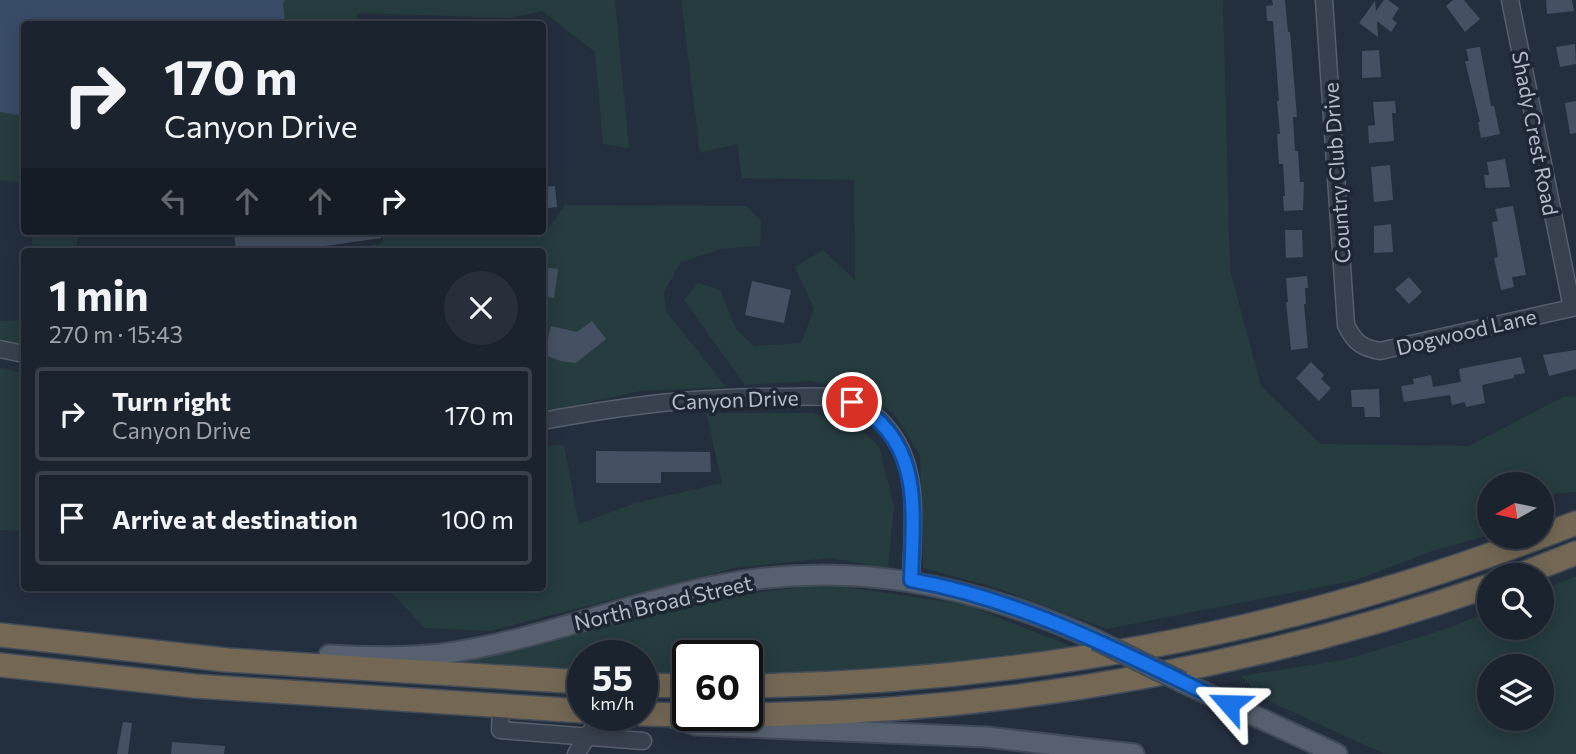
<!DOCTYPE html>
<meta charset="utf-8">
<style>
:root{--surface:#1b232e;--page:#282f3a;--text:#f1f3f6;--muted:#a0a4aa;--line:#39404a}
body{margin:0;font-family:Commissioner,sans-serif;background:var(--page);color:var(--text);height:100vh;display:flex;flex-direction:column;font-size:26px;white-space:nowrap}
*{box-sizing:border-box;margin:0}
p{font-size:23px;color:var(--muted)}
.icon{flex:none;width:38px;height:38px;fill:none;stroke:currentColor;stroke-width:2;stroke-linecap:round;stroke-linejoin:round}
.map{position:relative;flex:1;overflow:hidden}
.panel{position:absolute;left:21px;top:248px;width:525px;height:343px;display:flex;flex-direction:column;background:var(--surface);border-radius:7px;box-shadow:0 4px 18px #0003,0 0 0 2px var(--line)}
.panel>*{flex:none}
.hud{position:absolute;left:21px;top:21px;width:525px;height:214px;border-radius:7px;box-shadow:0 4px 18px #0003,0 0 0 2px var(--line);background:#1b232e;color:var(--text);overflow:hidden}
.needle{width:46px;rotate:261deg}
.tools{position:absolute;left:1477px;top:472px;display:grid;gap:14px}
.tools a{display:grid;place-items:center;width:77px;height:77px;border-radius:50%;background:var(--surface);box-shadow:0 4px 18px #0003,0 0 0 2px var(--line);font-size:35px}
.speed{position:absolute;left:567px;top:640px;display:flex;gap:14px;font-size:35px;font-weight:700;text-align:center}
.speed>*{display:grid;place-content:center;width:91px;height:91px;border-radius:50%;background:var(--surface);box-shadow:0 4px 18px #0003,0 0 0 2px var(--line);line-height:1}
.speed small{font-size:18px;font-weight:400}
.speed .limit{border:4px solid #111;border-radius:10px;background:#fff;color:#111}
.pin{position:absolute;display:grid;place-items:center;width:60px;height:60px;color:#fff;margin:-30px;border:4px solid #fff;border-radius:50%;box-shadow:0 2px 7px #0007}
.me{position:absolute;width:77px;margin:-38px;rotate:295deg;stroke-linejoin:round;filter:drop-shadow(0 0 5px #0008)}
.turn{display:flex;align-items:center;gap:24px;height:147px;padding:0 28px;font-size:32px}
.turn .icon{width:91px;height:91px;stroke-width:2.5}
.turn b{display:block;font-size:49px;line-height:60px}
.lanes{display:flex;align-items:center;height:66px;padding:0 28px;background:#0003;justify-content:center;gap:35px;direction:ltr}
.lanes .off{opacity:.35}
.round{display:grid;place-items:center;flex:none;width:74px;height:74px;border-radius:37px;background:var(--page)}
.head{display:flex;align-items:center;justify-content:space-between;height:119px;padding:0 28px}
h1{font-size:42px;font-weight:700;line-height:52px}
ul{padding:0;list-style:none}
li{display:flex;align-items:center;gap:21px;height:94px;margin:0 14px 10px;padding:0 14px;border:4px solid var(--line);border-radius:7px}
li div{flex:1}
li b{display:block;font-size:26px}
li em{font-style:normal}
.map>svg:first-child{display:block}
</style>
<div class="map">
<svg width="1576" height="754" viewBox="0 0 1576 754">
<rect width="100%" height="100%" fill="#242f3e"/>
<path fill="#263c3f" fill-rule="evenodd" d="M0 0H615L629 148 603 144 595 52 542 11 511 18 359 13 354 24H24V183L0 180Z
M681 0H1223L1230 270 1261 386 1320 444 1469 446 1563 397 1576 396V492L1556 493 1542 505V485H1489V535L1432 551 1356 580 1107 629 997 588 923 568 920 456 895 415 864 391 810 381 745 385 684 300 698 283 720 290 736 329 754 346 801 343 814 309 795 267 823 250 855 280 854 180 742 178 737 144 700 153Z
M565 205 746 206 761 221 760 246 721 249 681 262 664 292 666 311 726 387 641 391 543 412 542 252H338L383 243 382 231H542L543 224 549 228Z
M31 231H77V252H33Z
M24 320V345L0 339V321Z
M0 368 24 373V531L0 530Z
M706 413H814L857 427 879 446 894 506 888 568 831 558 739 567 490 631 425 628 387 588H542L543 446 564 445 579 524 635 503 722 483Z
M1576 576V754H1385L1262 698 1241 676 1348 659 1452 627 1489 611V628H1542V590ZM1489 667H1542V719H1489Z
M825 584 967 605 1073 647 867 672 747 676V656H688V675L642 674V656H583V672L471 664 468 655 739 595Z"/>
<path fill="#394c67" d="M0 0H285L283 4 285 24H24V116L0 112Z"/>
<path fill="#455162" d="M1272 0H1285L1288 32H1290L1297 117H1293L1295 151H1298L1300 182H1304L1303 210 1284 211 1283 196H1285L1283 164H1279L1277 134H1280L1277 101H1279L1273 21H1267L1266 6 1273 5Z
M1384 0H1388L1399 8 1392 19 1397 23 1391 32 1377 21 1378 37 1359 23 1375 1 1376 11Z
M1453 0H1464L1480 19 1465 32 1446 6Z
M1546 0H1572L1574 11 1547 14Z
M1575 44 1576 64 1560 67 1556 47Z
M1480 47 1491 106H1494L1500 134 1481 138 1478 122H1480L1465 61H1469L1466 49Z
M1379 50 1381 77 1362 78V51Z
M1395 101 1396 113H1392L1394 141 1369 143 1368 126 1375 125 1373 102Z
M1576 101V133L1570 134 1565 103Z
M1505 159 1510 187 1486 188 1484 175H1489L1487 162Z
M1390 165 1393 200 1374 202 1371 167Z
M555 186 557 207 542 209V187Z
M1513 206 1526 275 1512 277 1514 287 1501 290 1494 258 1498 257 1492 222 1498 221 1495 209Z
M1391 224 1393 252 1374 253V226Z
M1285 230H1302L1303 257 1286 258Z
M245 231H381V238L284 252H236L234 232Z
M542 267 558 269 554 298 542 296Z
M1307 276 1308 288H1305L1306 304H1304L1308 348 1291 350 1286 302H1288L1286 278Z
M1409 277 1422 292 1409 304 1395 289Z
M752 281 791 290 784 323 745 315Z
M592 321 606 339 576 363 561 361 544 355 551 326 577 332Z
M1576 350V369L1549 376 1543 355Z
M1521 357 1525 373 1514 375V378L1482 385 1485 403 1466 407 1465 402 1452 405 1450 395 1404 402 1401 386 1414 384 1413 379 1431 375 1433 387 1461 382 1459 369Z
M1311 362 1324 375 1321 379 1331 388 1319 401 1296 378Z
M1379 389 1380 417H1365L1364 407H1352L1351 390Z
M596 451 710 452 711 472H661V483H596Z
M123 722 132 723 128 754H117Z
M172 742 225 746 224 754H171Z"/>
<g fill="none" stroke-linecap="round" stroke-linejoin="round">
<g stroke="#565f6c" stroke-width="19">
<path id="minor" d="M1324 0 1346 325C1354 342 1362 348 1380 351L1576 307
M1510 0 1572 308
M0 349 24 354
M542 421C624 406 698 396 782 397 804 397 829 394 851 402 865 406 880 418 889 430 922 471 912 532 911 580
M501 706 500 730 643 741
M576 754 601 716"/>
</g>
<g stroke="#414a57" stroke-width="23">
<path id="major" d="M329 655C366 657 404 658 441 654 532 642 619 606 709 587 846 558 969 583 1096 640
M1182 682 1337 754
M669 716 696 725 986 737 1134 754"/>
</g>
<g stroke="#434c59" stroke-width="26">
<path id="highway" d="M1542 536 1576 523
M1517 576 1576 553
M0 635 227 660 583 682
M0 665 195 686 583 711
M642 685 688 686
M747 686C1018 682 1286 633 1539 537
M642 714 688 715
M747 715C1000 712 1251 668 1489 586"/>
</g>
<use href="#minor" stroke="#38414e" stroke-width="16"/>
<use href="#major" stroke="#56606e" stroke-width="19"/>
<use href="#highway" stroke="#746855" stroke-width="23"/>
<g stroke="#414a57" stroke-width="23" stroke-linecap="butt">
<path id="major-bridge" d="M1096 640 1182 682"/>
</g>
<use href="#major-bridge" stroke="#56606e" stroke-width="19"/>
</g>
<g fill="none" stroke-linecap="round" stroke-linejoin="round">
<g stroke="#114b97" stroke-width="18">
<path id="route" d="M852 402C924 440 913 510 911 580 1025 600 1126 655 1229 704"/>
</g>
<use href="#route" stroke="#1a73e8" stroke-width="12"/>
</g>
<g text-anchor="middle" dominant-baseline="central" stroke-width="7" stroke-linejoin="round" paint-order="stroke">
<g font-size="21" fill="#b4bcc9" stroke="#1d2633">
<text transform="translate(1536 133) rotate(79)">Shady Crest Road</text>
<text transform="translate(1336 173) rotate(-94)">Country Club Drive</text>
<text transform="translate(1466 331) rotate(-13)">Dogwood Lane</text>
<text transform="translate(735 399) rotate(-2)">Canyon Drive</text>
<text transform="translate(663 602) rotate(-13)">North Broad Street</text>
</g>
</g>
</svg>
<div class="tools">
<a><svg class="needle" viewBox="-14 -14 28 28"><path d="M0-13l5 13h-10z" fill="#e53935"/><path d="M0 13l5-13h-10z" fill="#a0a4aa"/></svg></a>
<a><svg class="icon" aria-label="search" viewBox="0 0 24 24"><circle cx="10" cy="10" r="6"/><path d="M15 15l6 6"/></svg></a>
<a><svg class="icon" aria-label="layers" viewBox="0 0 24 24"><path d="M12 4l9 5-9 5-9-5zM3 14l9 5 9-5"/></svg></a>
</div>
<div class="speed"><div>55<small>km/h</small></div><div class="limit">60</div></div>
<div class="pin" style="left:852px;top:402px;background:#d93025"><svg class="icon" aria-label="arrive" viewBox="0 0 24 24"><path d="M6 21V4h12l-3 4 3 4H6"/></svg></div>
<svg class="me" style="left:1229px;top:704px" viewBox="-20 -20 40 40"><path d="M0-17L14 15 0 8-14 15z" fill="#1a73e8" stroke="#fff" stroke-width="4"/></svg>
<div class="hud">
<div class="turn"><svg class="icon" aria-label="right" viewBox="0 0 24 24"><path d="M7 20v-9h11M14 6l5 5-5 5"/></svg><div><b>170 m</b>Canyon Drive</div></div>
<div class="lanes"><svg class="icon off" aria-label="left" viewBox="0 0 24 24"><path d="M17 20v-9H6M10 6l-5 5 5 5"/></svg><svg class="icon off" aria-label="ahead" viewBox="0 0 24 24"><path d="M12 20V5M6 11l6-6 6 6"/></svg><svg class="icon off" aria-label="ahead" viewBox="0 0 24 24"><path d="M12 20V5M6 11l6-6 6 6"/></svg><svg class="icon" aria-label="right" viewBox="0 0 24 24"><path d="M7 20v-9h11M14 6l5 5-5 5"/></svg></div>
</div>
<section class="panel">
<div class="head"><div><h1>1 min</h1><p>270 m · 15:43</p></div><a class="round"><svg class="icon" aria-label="close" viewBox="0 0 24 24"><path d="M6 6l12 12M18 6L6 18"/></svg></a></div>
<ul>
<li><svg class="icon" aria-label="right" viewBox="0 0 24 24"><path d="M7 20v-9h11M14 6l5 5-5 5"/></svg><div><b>Turn right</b><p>Canyon Drive</p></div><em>170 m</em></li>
<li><svg class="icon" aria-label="arrive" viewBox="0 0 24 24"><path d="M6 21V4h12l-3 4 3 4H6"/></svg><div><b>Arrive at destination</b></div><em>100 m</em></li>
</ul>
</section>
</div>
